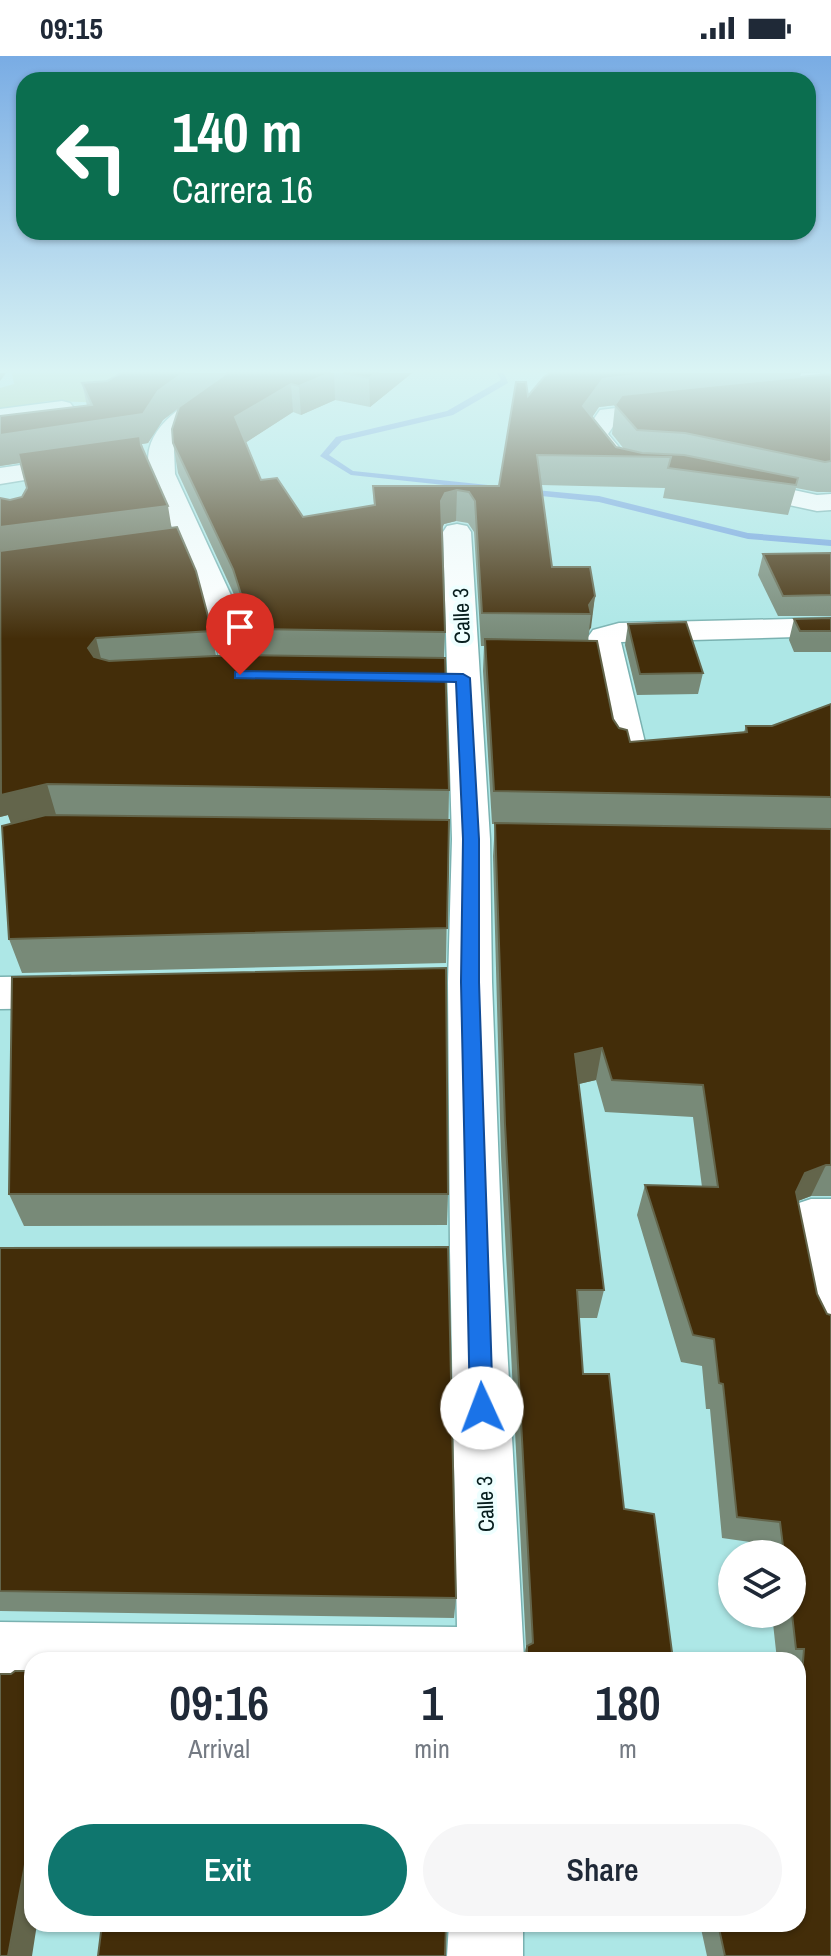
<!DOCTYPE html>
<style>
:root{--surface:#fff;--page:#f6f6f7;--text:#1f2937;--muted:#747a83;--accent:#0f766e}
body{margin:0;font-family:"Archivo Narrow",sans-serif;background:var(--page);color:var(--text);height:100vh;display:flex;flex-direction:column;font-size:30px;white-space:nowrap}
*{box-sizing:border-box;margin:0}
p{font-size:26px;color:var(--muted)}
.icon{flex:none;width:44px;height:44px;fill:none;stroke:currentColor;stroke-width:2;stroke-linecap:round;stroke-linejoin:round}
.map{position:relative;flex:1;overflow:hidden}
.side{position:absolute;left:24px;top:1596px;width:782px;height:280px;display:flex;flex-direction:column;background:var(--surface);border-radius:24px;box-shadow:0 2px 6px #0004}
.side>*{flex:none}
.guide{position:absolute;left:16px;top:16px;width:800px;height:168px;border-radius:24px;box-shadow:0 2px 6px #0004;background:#0b6e4f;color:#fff;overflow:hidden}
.fabs{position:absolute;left:718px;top:1484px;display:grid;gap:16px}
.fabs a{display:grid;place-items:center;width:88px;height:88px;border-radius:50%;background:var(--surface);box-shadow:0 2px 6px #0004;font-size:40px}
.pin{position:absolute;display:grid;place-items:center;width:68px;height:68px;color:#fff;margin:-82px -34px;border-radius:50% 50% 50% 0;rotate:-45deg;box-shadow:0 0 8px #0007}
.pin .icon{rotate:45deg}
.me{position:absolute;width:88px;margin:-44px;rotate:358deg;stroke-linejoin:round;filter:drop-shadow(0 0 6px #0008)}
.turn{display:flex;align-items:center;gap:28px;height:168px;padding:0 24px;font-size:36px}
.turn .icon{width:104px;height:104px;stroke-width:2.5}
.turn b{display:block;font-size:56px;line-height:68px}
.eta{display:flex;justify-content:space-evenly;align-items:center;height:136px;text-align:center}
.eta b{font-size:48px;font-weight:600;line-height:56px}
.primary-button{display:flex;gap:16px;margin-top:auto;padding:16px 24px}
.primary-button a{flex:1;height:92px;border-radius:48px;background:var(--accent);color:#fff;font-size:32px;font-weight:600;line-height:92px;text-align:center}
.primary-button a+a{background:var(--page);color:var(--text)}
.status{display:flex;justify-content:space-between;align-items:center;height:56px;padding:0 40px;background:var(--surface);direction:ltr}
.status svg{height:22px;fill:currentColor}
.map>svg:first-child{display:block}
</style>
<div class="status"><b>09:15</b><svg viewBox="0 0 49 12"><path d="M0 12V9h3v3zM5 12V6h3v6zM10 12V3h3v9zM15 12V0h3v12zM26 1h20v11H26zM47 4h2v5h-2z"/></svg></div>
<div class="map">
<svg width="831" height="1900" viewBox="0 0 831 1900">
<rect width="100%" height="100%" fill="#ade7e6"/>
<path fill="#a1c490" d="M12 317H164L115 347 48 345 0 355V332L14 328Z"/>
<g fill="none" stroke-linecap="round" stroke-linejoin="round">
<path fill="#72a1de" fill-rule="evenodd" d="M497 317H504L508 327 453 359 342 385 329 399 353 415 488 429 492 432 491 434 351 419 320 400 336 381 447 355 501 324Z
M525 433 599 440 748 477 831 484V490L748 483 599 446 522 438 521 436Z"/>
<g stroke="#7ab2b1" stroke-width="3">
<path id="street" d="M238 317H265L181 378 174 394 175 418 234 546 256 619 252 626 240 629 228 626 224 619 204 546 149 418C148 408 147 397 151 387 163 355 210 334 238 317Z
M794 317H819L831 327V346L823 344Z
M62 345 70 347 74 352 70 357 0 367V353Z
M673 345 681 347 685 352 681 357 617 365 608 378 631 406 639 408 643 414 639 420C612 426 597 399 583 379L600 354Z
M83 400 92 403 96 408 92 413 0 428V412Z
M737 422 817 439 831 438V454L817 455 728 436 724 430 728 424Z
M457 468 467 470 471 476 490 783 492 926 502 1195 524 1604H32V1632H0V1566L457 1571 450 1195 448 926 452 783 443 476 447 470Z
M831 562V580L621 586 647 695 642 703 629 706 616 703 611 695 588 581 593 574 619 567Z
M70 920 85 925 92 936 85 947 70 952 0 953V921Z
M811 1143H831V1291L812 1283 804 1265 785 1165 793 1149Z
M449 1868H523V1900H447Z"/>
</g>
<use href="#street" fill="#fff" fill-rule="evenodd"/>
</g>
<path fill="#788a78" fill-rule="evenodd" d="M121 317H412L370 351 335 344 301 359 293 356 246 386 261 424 303 461 374 450 373 430H499L528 340 550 317H801L800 321 831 320V436H817L796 432 788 459 663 442 665 432 541 429 552 511 595 540 588 584 613 663 630 686 744 676 746 670H772L831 648V1140H811L798 1145 831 1900H707L700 1868H798V1604H777L772 1558H792V1498H765L764 1488 722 1482 710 1353H706L702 1310 681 1306 637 1159 645 1129 702 1131 693 1061 605 1056 596 1024 579 1028 604 1234 597 1262H579L583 1318 624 1453 673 1604H522L526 1591 501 1100 493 800 495 768H492L483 615 484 590H481L474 476 468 467 456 465 444 468 441 474 445 576 444 602 449 734 446 907 22 917 9 883 11 768 8 759 0 761V442L10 444 22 441 27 432 20 407 0 410V360L87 350 82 327 107 325ZM615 349 612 378 624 393 616 391 592 361 599 351ZM179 352 173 387 178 417 237 545 254 599 216 600 212 575 171 472 142 392V388L148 387 163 364Z
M831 497V560H778L758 519 763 498Z
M831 562V596H794L789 584 794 563Z
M628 568 703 617 698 638 637 639 625 589Z
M9 1138H448L447 1169 24 1170Z
M0 1192 456 1542 454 1562 0 1555Z"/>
<path fill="#63654b" d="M0 317H6L0 325Z
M183 317H232L199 336 163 364 148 387 142 388 145 409 141 388 0 410V379L158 335Z
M330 317H334L335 344 301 359 299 330Z
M376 317H412L370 351 369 322Z
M652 317H801L798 329 599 351 580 379 583 350 603 323Z
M291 328 293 356 239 391 235 361Z
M457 434 456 465 444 468 440 476 441 445 445 437Z
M168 450 173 481 0 504V471Z
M595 540 591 572 589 574 591 558 589 549Z
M96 582 104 615 88 592Z
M0 725 47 728 57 762 13 773 8 759 0 761Z
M602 992 596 1024 570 1030 575 998Z
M826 1109 811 1140 790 1148 805 1117Z
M26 1803 32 1805V1868H37L32 1900H8Z"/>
<path fill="#432d09" stroke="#63654b" stroke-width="2" d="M121 317H183L158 335 143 358 0 379V360L92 349 82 327 107 325Z
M227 317H330L299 330 291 328 235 361 261 424 277 422 303 461 375 449 373 430H499L516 326H526L528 340 544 321 550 317H652L603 323 583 350 616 391 642 397 684 399 798 422 796 429 668 412 671 401 537 399 552 511H590L595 540 589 549 591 558 482 557 475 445 469 436 457 434 445 437 441 445 445 576 252 573 233 513 173 387 172 373 179 351Z
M343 317H376L369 322Z
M829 318 831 320V405L825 406 685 377 637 374 615 349 622 339Z
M140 380 141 389 168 450 0 471V442L10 444 22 441 27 432 18 397Z
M177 471 196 515 212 575 96 582 88 592 94 601 109 605 236 599 445 602 449 734 47 728 1 739 0 495Z
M831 497V539L783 540 763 498Z
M831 562V575H800L794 563Z
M686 566 703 617 640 618 628 568Z
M485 583 597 585 613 663 619 672 627 674 630 686 747 676 746 670H772L831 648V741L494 735Z
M46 759 449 764 447 872 9 883 2 770Z
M495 767 831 773V1109H826L805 1117 796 1136 817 1238 827 1258 831 1259V1900H725L718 1868H798V1669L804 1593H796L792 1558V1498H784L780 1466 737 1461 723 1328 719 1327 714 1283 693 1279 645 1129 718 1131 703 1029 612 1024 602 992 575 998 604 1234H577L583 1318H609L624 1453 654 1458 673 1604H527V1590L533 1587 505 1068Z
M446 912 448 1138H9L12 921Z
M448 1191 456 1542 0 1535V1192Z
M15 1615H32V1803H26L8 1900H0V1618H11Z
M102 1868H446L445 1900H98Z"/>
<linearGradient id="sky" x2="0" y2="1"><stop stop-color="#79ace4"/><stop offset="0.54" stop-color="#daf4f4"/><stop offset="1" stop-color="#daf4f4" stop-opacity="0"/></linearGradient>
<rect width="831" height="583" fill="url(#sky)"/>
<path fill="#1a73e8" stroke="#114b97" stroke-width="2" d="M240 615 463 618 470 622 479 783V926L493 1352 490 1361 482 1364 473 1361 470 1352 461 926 463 783 456 626 235 622V616Z"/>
<g text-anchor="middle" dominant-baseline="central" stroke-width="8" stroke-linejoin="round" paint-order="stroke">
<g font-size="22" fill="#071e1e" stroke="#eff">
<text transform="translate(461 560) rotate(-92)">Calle 3</text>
<text transform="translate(485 1448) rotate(-92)">Calle 3</text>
</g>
</g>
</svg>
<div class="fabs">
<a><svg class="icon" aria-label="layers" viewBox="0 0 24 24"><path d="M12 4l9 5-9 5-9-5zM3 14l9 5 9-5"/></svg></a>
</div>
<div class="pin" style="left:240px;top:619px;background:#d93025"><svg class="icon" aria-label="arrive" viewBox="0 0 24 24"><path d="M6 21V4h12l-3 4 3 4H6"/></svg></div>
<svg class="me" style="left:482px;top:1352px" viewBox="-20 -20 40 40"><circle r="19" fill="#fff"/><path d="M0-13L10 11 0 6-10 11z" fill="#1a73e8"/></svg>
<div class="guide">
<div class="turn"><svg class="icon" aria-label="left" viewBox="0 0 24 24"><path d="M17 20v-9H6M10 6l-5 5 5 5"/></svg><div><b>140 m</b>Carrera 16</div></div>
</div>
<section class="side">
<div class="eta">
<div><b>09:16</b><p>Arrival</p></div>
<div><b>1</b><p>min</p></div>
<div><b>180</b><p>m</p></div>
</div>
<div class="primary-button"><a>Exit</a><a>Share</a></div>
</section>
</div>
